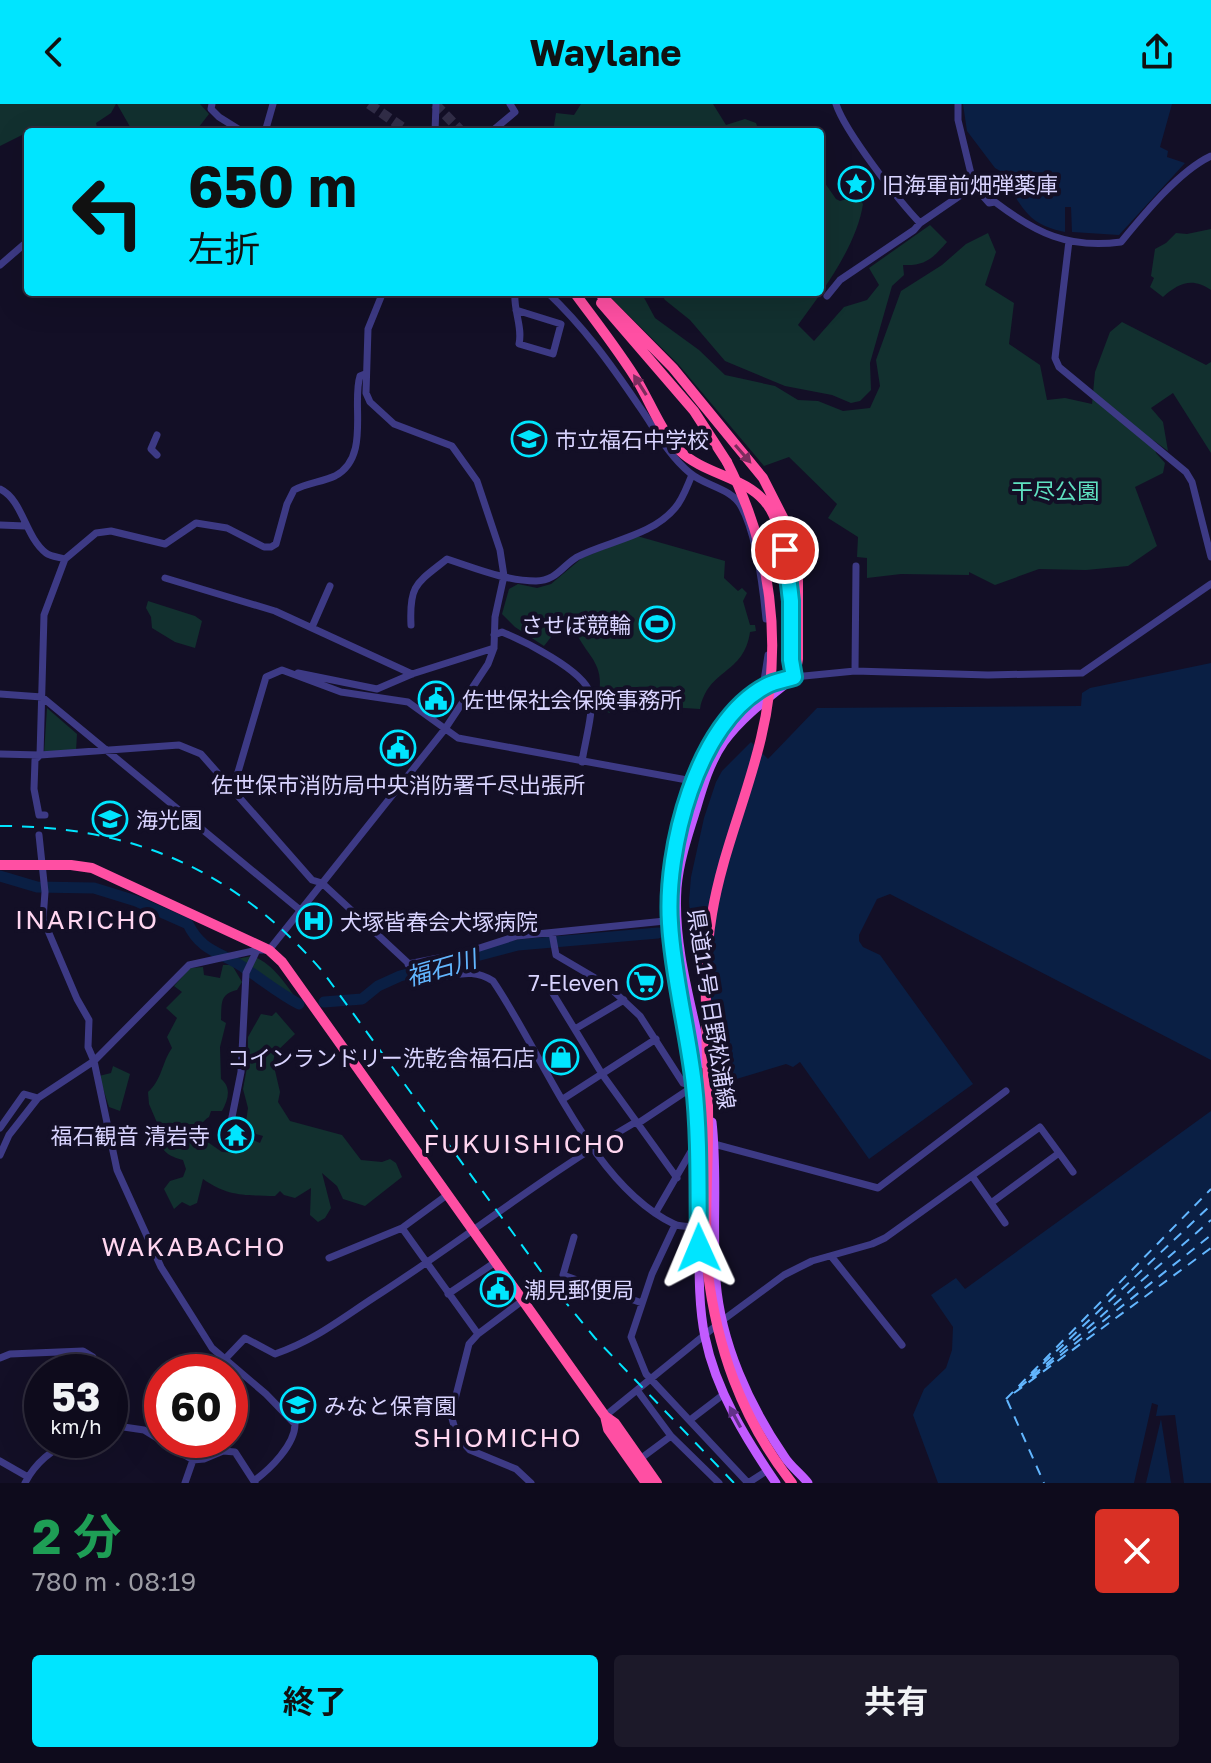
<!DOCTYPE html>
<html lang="ja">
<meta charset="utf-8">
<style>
:root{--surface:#0e0b1c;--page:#1c1929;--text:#f1f3f6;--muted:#9b9ba3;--line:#2e2b3b;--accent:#00e5ff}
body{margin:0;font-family:"Golos Text","Noto Sans JP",sans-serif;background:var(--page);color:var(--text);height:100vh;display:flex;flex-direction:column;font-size:30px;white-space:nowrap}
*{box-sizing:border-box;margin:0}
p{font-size:26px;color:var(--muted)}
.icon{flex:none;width:44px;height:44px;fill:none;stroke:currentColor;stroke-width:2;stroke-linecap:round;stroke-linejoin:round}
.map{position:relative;height:1379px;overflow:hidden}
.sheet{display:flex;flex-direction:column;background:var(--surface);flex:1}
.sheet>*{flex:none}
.top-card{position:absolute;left:24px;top:24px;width:800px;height:168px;border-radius:8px;box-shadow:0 8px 32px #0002,0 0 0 2px var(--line);background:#00e5ff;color:#111;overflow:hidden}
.speed{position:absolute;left:24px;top:1250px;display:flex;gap:16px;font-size:40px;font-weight:700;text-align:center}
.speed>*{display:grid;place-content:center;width:104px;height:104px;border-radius:50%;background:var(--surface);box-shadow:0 8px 32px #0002,0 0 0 2px var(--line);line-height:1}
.speed small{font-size:20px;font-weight:400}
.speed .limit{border:12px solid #d22;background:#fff;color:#111}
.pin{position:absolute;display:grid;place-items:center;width:68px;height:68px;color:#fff;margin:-34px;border:4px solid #fff;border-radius:50%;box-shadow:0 2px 8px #0007}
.me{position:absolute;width:88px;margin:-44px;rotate:359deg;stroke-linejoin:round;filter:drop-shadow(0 0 6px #0008)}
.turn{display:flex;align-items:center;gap:28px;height:168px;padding:0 32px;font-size:36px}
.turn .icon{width:104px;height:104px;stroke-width:2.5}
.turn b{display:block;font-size:56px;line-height:68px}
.round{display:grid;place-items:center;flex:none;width:84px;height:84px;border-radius:8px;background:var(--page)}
.overview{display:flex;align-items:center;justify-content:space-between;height:136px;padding:0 32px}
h1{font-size:48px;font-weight:700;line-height:60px;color:#1e9e55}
.cta{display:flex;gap:16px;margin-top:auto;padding:16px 32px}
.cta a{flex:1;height:92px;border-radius:8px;background:var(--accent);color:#111;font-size:32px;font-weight:700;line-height:92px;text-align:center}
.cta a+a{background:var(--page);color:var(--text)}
header{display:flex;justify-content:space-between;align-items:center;height:104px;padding:0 32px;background:var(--accent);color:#111;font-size:36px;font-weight:700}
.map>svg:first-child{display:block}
</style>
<header><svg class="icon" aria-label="back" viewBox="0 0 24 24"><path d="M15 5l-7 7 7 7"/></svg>Waylane<svg class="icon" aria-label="share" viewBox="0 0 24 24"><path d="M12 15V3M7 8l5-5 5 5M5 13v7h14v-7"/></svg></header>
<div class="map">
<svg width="1211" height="1379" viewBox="0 0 1211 1379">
<rect width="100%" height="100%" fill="#130f26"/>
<path fill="#12302f" d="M0 0H116L111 9 96 19 98 28H28L0 42Z
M117 0H200L209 10 195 28H133Z
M581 0H713L726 21 745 15 756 19 759 28H566L561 22 562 28H553L556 9 574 11Z
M820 72 836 95 840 97 857 92 863 100C857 141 823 187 798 221L814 237 844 203 867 196 879 181 869 164 930 121 947 138C932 155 925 162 903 161L904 171 892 182 870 259 871 286 860 297 851 299 832 291 785 282 725 257 690 216 665 196 660 188H820Z
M1211 125V186C1192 173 1179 179 1163 193L1150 183 1154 174 1151 172 1155 145 1166 139 1176 129 1187 130Z
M988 129 996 148 985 181 1014 199 1009 240 1040 261 1047 296 1065 294 1092 300 1095 268 1110 228 1122 218 1206 261 1211 258V349L1173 289 1151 304 1163 318 1168 347 1153 336 1156 349 1165 359 1163 369 1135 383 1157 442 1128 462 1086 466 1039 465 995 481 969 468V471L901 470 867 474V454L857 453 858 433 828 414 837 400 789 353 764 362 678 260 605 188H641L655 214 699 246 725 271 775 282 798 296 818 297 843 307 870 304 880 282 876 256 901 187 942 161 966 140Z
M637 432 725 457 724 474 738 487 742 484 747 489 743 497 750 521H755L756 527 750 528C744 571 708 564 700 605L669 603V608L644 606V602L635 601 634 605 611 604 610 609 595 604C602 580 603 568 588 548 576 531 580 531 562 519L544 542 515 523 502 510 509 485 518 480 537 484 551 480 582 454Z
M148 497 195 512 202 517 195 544 175 538 152 524 151 513 146 504Z
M47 604 77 630 76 647 44 650Z
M252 852C273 859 286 881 299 898L297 899 237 855Z
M223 861H232L242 878 237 886C219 890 222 900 221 916L226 919 220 943 221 975C232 984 228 996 222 1007H211L209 1013C203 1016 198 1025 199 1032L222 1048 241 1049 253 1036 260 1039 263 1032 256 1030 253 1024 246 1018 248 1004 243 985 248 958V933L261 910 272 912 276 908 295 930 275 949 273 958 280 988 278 998 290 1017 342 1031 361 1056 382 1058 390 1055 396 1059 402 1073 365 1102 343 1095 337 1082 322 1069 331 1104 325 1114 318 1118 310 1111 311 1084 295 1094 284 1091 280 1087 275 1092C246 1091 228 1093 203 1075L197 1099 190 1102 182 1098 174 1105 164 1085 170 1077 183 1073 186 1065 183 1056C168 1052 163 1048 157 1034L162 1031V1023L158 1021 149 1000 148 988C162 976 162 958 172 944L167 933 177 914 166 904 182 888 174 882 190 864 203 863 204 871 220 874Z
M113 962 130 970 120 1007 109 1003 99 972 111 969Z"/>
<path fill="#0a1f44" d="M963 0H1172L1160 43 1168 47 1167 53 1185 59 1119 131 1072 128 1071 103H1065V128C1053 126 1036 120 1028 110 1016 97 1017 90 1000 81L994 82 990 77 1002 68 995 64 967 27Z
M1211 559V956L890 790 877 795 859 831V837L863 843 880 851 973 980 869 1055 800 958 793 963 786 960 723 979 692 841 689 797 691 773 704 714 716 678 722 667 751 638 768 655 817 604 1081 602 1082 589 1090 584Z
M1211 1007V1379H938L913 1311 924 1285 946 1264 952 1246 953 1223 931 1191 956 1174 965 1185Z"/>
<path fill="#130f26" d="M1152 1299 1158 1301 1156 1312 1175 1311 1184 1379H1171L1161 1315 1146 1379H1134Z"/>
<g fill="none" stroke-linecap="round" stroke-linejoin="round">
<path stroke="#0a1f44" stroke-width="11" d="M0 772 37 783 94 784 136 797 188 820C202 849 223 848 246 865 264 877 280 890 299 900
M324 898 362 895 378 882 400 872 518 841 658 829"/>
<path stroke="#62b6ff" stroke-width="2" stroke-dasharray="10 8" stroke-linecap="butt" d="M1030 1272 1211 1101
M1032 1274 1211 1131
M1019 1284 1211 1116
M1014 1289 1211 1144
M1006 1295 1211 1085
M1007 1296 1044 1379"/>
<path stroke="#312d47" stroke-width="10" stroke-dasharray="10 5" stroke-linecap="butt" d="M369 0 409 28
M435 0 462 28"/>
<path stroke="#3d3a85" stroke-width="7" d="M212 0 211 5 219 13 243 28
M836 0C845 28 899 97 920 119L974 82
M958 0V16L974 82 989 99 995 98C1036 129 1068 145 1121 138 1144 110 1179 67 1211 52
M265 28 273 0
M435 28 436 0
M491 28 515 8 510 0
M1069 137 1055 254 1059 263 1186 368 1192 378 1211 453
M0 161 28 137
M515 188C513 206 523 223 519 240L553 250 561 220 516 206
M547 188C584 223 610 259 639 302 656 326 667 350 690 369 705 382 731 384 741 402 756 429 763 484 766 515
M827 192 840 176 914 126 920 119
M157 351 151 345 157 331
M0 385C23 396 25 433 46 449 51 453 59 453 65 455
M0 421 25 422
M165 474 275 507 412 570
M411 521C409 480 417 479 447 455 475 464 506 477 536 477 556 477 562 462 577 453 608 437 652 432 675 404 683 395 687 382 692 371
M312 523 330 482
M494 531 502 528C524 537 583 566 590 589 595 605 584 641 582 658
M855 567 856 462
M298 569 377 585 412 570 494 544
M794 573 855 567 988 571 1082 569 1211 480
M763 583 768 551
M0 590 42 593 300 806
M0 650 40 651 179 641 201 650 312 776 322 779 421 871C449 878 466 860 493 877 543 950 591 1081 674 1120 682 1124 694 1122 704 1122
M233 685 266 573 282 566 341 588 408 598 458 634 698 678
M45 711H39L34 685 35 656 40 651 44 511 65 455 96 429 111 427 165 440 196 419 227 424 264 443H271L276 440 287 400 294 386C307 379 322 378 335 372 371 353 351 299 360 272L365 270
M39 731 45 788 43 815 77 895 89 916 88 943 94 957 117 1066 161 1163 212 1244 266 1290 295 1320C295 1341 270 1365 254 1377
M552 829 556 851 607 881 640 912 683 979 694 982 708 978
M408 860 464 849 517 832 675 816
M552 888 602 970 677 1074
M575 925 624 896
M563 995 656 935
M231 1018 241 968 246 869 257 846
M0 1024 24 990 38 994
M714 1040 878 1084 1006 987
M0 1051 9 1031 38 994 94 957 189 861 257 846H269L445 625 488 560 494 544 495 513 504 472 500 446 477 377 452 342 394 320 370 298 366 289 368 225 383 188
M972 1072 1005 1119
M991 1099 1059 1049
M656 1108 697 1037
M675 1121 652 1170 631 1233 646 1270 748 1379
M402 1124 478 1230
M574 1133 563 1171 642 1199
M831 1152 902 1241
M329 1154 402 1124 447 1091
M448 1190 494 1159
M522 1197 478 1230 469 1240 451 1311 457 1332 470 1346 516 1365 531 1379
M0 1254 10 1250 83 1247 93 1253 89 1268
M226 1254 245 1234 275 1250C318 1235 343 1213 381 1189 466 1134 546 1070 634 1019L637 1020 694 982
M637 1286 671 1332
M605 1312 723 1216 784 1171 812 1157 872 1140 885 1134 1040 1023 1073 1068
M690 1316 724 1290
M110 1321 144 1326 193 1356 204 1355 223 1347 235 1348 255 1379
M640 1355 671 1332 719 1379
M0 1357 28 1373
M25 1379C34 1361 53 1342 74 1339 82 1339 86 1340 93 1336
M185 1379 193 1356
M748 1379 768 1366"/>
<path stroke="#c25bff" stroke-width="9" d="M704 960C692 902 673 843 677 784 679 758 688 731 696 706 703 682 710 658 724 638 742 613 767 595 792 575
M712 1018C718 1071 712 1124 716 1177 721 1239 749 1301 784 1352 790 1362 801 1370 808 1379
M776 1379C746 1335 716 1287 705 1233 699 1205 699 1172 699 1143 698 1091 699 1038 695 986 690 930 673 875 670 819 668 797 668 773 672 752 683 696 712 610 766 582 775 577 785 576 794 573"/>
<path stroke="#ff4fa3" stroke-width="10" d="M574 188C596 218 619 247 638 278 651 300 661 327 679 346 707 374 755 372 773 410 789 443 793 483 792 518 792 538 790 555 794 573
M598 188 673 264 763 374 791 429 798 465V555L796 567
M601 199 694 307 727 358
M0 761H71L92 764 269 846 282 858 605 1312 608 1325 646 1379
M605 1312 615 1319 657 1379"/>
<path stroke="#00e5ff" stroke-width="2" stroke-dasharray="12 10" stroke-linecap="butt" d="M0 722C134 722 235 766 323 868L548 1177 595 1234 734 1379"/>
<path stroke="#ff4fa3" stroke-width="10" d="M727 358C771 444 784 539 761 634 747 694 722 749 712 810 701 873 708 940 708 1004 709 1056 704 1109 707 1161 716 1242 741 1314 792 1379"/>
</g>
<defs><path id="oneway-solid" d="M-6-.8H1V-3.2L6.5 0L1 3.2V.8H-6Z" transform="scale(2)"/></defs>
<g fill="#7d2c5e">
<use href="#oneway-solid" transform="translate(640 281) rotate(-122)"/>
<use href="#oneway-solid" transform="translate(743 350) rotate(49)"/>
</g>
<use fill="#623188" href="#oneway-solid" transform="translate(735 1313) rotate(-118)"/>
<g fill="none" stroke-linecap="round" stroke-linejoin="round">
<g stroke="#0095a6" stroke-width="20">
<path id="route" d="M699 1144C698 1090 700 1035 694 981 688 927 673 873 670 819 665 747 696 619 766 582 775 577 785 576 794 573L791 556V497L785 446"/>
</g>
<use href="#route" stroke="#00e5ff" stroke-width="14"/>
</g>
<defs>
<g id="sight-ring" transform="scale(1.8)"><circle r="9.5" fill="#130f26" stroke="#00e5ff" stroke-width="1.5"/><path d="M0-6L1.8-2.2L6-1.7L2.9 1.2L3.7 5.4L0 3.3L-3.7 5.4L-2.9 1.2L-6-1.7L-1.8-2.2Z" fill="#00e5ff"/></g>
<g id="school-ring" transform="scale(1.8)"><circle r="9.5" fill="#130f26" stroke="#00e5ff" stroke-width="1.5"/><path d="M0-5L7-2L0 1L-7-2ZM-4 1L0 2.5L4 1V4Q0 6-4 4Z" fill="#00e5ff"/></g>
<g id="stadium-ring" transform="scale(1.8)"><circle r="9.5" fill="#130f26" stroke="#00e5ff" stroke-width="1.5"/><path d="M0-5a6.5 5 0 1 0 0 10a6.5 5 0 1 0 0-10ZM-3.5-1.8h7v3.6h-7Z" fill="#00e5ff"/></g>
<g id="civic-ring" transform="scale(1.8)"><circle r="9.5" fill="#130f26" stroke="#00e5ff" stroke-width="1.5"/><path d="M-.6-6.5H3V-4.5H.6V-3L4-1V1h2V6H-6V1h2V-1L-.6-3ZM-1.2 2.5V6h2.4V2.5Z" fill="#00e5ff"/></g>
<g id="hospital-ring" transform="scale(1.8)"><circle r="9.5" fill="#130f26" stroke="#00e5ff" stroke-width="1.5"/><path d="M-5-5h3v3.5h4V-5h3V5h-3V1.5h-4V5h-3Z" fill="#00e5ff"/></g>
<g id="supermarket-ring" transform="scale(1.8)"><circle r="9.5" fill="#130f26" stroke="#00e5ff" stroke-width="1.5"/><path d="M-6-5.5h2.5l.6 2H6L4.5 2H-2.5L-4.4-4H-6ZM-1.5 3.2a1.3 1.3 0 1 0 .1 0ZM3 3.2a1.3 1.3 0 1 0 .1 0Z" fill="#00e5ff"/></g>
<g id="shop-ring" transform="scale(1.8)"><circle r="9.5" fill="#130f26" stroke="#00e5ff" stroke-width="1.5"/><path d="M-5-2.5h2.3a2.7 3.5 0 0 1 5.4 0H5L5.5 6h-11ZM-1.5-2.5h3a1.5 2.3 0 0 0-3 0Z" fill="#00e5ff"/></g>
<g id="temple-ring" transform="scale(1.8)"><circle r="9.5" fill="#130f26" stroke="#00e5ff" stroke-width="1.5"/><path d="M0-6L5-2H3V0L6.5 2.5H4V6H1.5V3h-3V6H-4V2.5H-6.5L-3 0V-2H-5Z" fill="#00e5ff"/></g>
</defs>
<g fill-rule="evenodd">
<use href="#sight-ring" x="856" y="80"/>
<use href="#school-ring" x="529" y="335"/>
<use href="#stadium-ring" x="657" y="520"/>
<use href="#civic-ring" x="436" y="595"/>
<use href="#civic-ring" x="398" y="644"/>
<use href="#school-ring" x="110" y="715"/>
<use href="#hospital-ring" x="314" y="817"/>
<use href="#supermarket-ring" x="645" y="878"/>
<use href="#shop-ring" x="561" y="953"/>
<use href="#temple-ring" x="236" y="1031"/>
<use href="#civic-ring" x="498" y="1185"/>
<use href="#school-ring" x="298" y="1301"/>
</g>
<g text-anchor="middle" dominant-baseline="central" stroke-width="8" stroke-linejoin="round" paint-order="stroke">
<g font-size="22" fill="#d9d4ff" stroke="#130f26" text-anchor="start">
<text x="882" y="80">旧海軍前畑弾薬庫</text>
<text x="555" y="335">市立福石中学校</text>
<text x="631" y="520" text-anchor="end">させぼ競輪</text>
<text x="462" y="595">佐世保社会保険事務所</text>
<text x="398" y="680" text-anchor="middle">佐世保市消防局中央消防署千尽出張所</text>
<text x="136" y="715">海光園</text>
<text x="340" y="817">犬塚皆春会犬塚病院</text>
<text x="619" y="878" text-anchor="end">7-Eleven</text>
<text x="535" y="953" text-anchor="end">コインランドリー洗乾舎福石店</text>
<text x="210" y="1031" text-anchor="end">福石観音 清岩寺</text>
<text x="524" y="1185">潮見郵便局</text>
<text x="324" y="1301">みなと保育園</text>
</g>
<g font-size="22" fill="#5fe0c0" stroke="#130f26">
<text x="1055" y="386">干尽公園</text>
</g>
<g font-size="22" fill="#d9d4ff" stroke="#130f26">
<text transform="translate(712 905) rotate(81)">県道11号 日野松浦線</text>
</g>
<g font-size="24" font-style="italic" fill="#62b6ff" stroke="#130f26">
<text transform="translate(441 863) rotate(-16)">福石川</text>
</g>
<g font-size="26" letter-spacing="2" fill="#ffd6f0" stroke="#130f26">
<text x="87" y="815">INARICHO</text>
<text x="525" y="1039">FUKUISHICHO</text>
<text x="194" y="1142">WAKABACHO</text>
<text x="498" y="1333">SHIOMICHO</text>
</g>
</g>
</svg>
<div class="speed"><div>53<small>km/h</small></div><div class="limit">60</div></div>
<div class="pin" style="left:785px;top:446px;background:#d93025"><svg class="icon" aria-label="arrive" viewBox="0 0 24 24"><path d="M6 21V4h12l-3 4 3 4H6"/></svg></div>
<svg class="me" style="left:699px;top:1144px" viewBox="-20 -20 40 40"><path d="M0-17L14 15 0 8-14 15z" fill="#00e5ff" stroke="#fff" stroke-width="4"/></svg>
<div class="top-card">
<div class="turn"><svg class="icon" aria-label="left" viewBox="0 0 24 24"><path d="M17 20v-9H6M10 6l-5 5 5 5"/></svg><div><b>650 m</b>左折</div></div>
</div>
</div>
<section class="sheet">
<div class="overview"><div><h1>2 分</h1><p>780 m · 08:19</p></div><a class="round" style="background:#d93025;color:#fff"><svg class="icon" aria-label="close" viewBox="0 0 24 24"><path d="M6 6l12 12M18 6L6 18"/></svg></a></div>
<div class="cta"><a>終了</a><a>共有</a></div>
</section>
